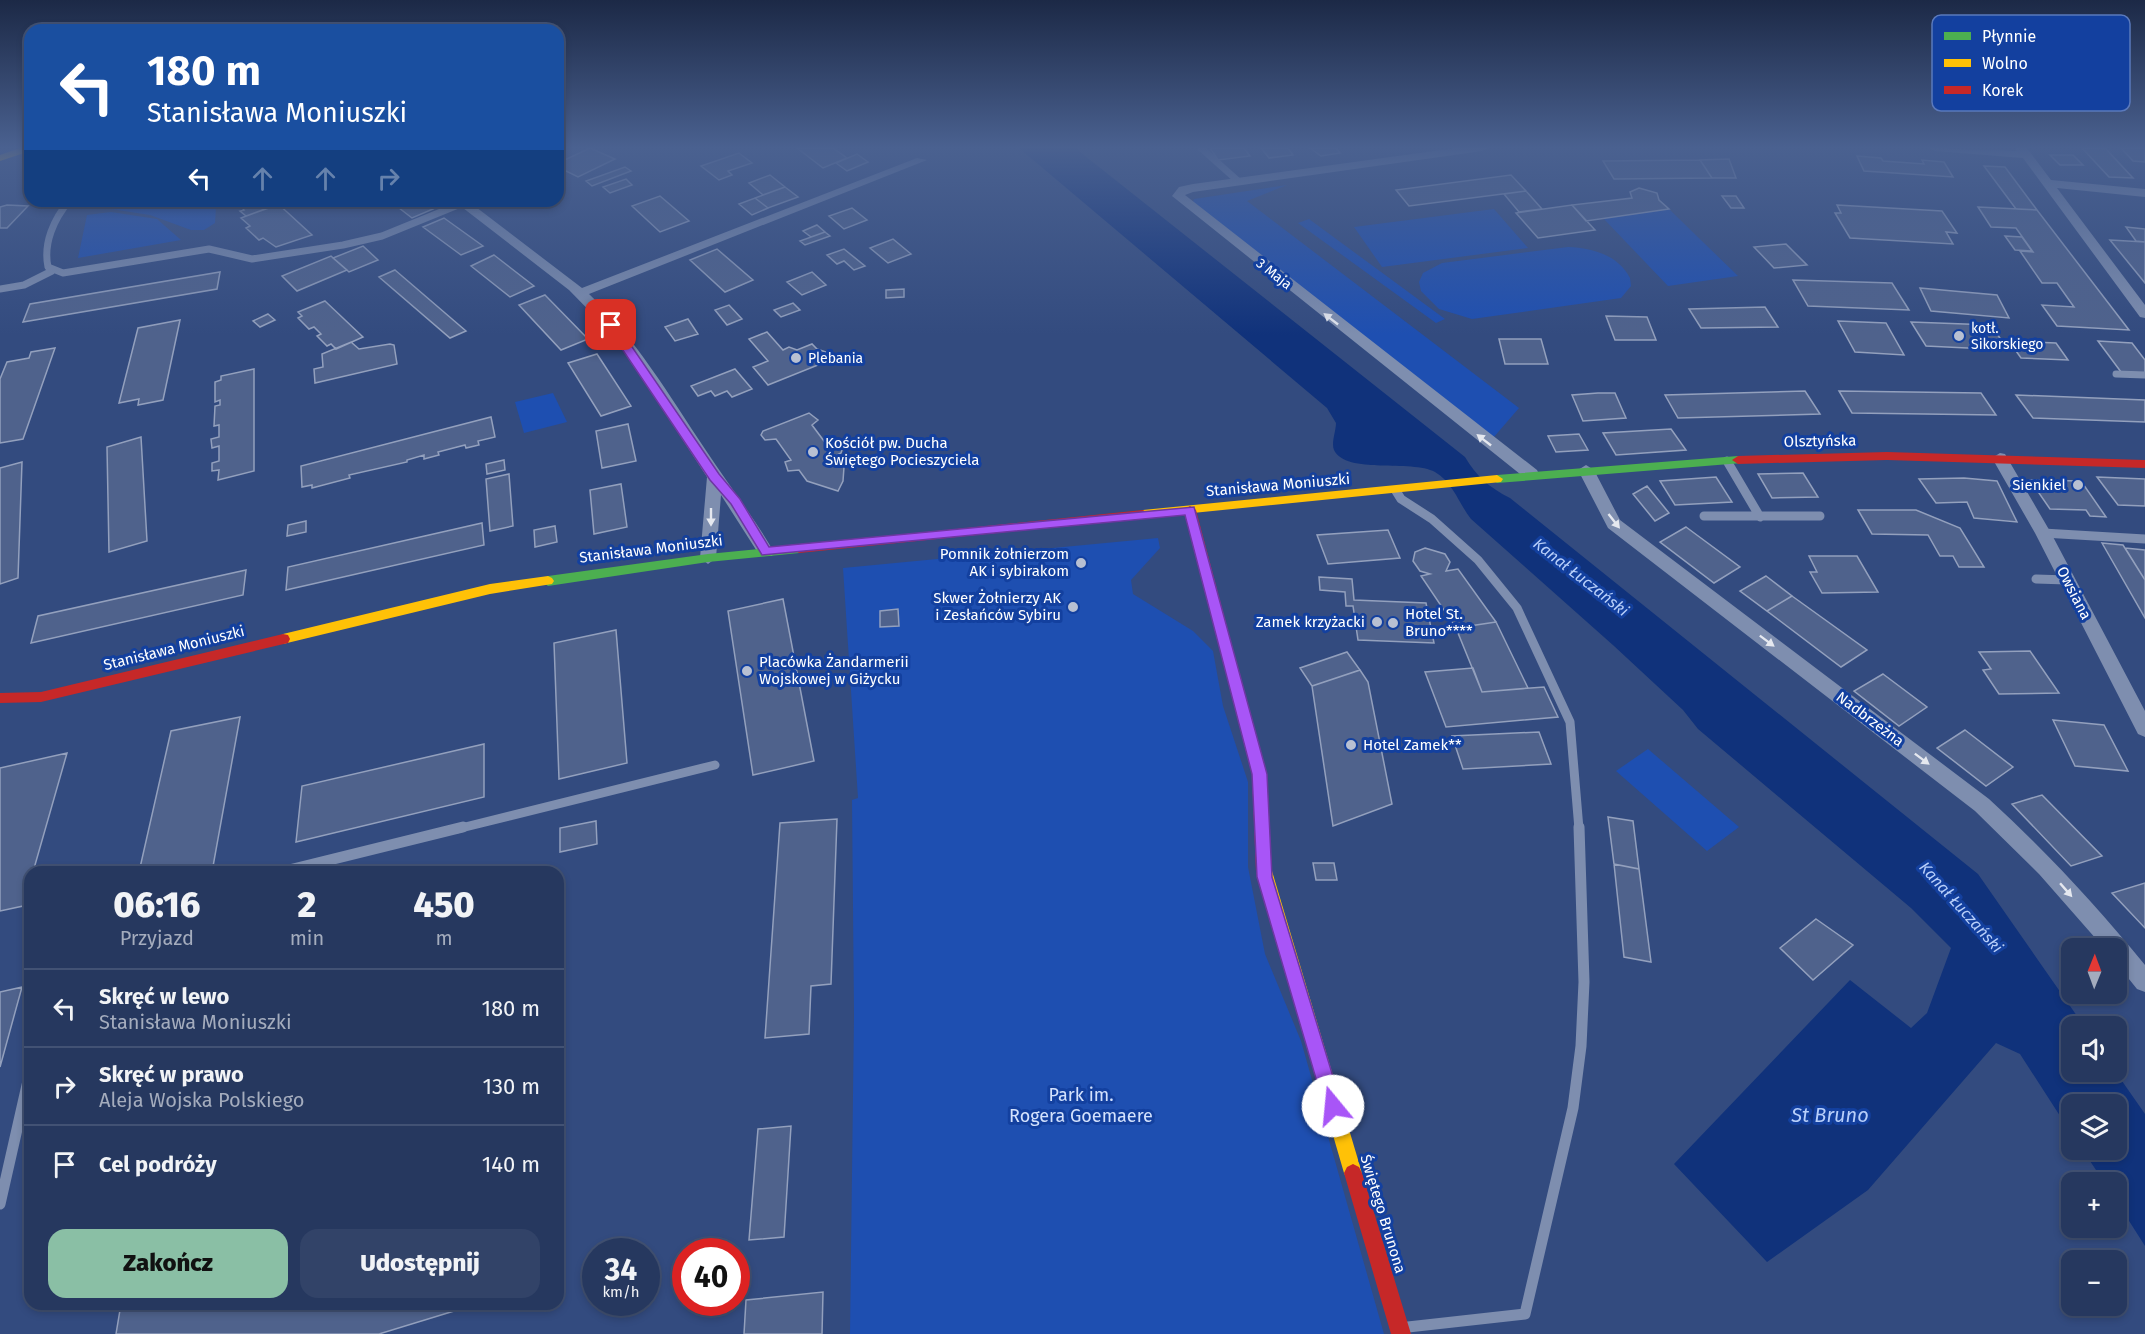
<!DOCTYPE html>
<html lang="pl">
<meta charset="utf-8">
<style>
:root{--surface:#26385f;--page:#324368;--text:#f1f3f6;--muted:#a4acbd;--line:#425274;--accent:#8abfa5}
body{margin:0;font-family:"Fira Sans",sans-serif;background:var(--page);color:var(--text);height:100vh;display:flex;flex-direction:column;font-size:22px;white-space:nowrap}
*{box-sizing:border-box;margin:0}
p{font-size:20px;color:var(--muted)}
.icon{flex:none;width:33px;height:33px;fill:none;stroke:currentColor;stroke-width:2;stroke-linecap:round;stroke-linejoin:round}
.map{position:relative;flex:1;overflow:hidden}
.panel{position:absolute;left:24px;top:866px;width:540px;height:444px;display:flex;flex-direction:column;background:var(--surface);border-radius:18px;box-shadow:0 3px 9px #0003,0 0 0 2px var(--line)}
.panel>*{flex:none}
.banner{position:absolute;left:24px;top:24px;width:540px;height:183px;border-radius:18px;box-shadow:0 3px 9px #0003,0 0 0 2px var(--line);background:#1a4fa0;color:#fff;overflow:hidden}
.needle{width:39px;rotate:1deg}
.controls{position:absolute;left:2061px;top:938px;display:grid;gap:12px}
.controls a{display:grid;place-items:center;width:66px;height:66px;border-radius:12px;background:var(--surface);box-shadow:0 3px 9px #0003,0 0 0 2px var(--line);font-size:30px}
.speed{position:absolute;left:582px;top:1238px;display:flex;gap:12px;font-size:30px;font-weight:700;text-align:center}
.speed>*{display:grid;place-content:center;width:78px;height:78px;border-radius:50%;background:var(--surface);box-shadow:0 3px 9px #0003,0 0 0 2px var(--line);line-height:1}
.speed small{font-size:15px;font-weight:400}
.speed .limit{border:9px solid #d22;background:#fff;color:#111}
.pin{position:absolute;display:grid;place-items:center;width:51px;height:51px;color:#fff;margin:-26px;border-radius:12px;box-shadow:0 3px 9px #0006}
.me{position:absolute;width:66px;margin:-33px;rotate:343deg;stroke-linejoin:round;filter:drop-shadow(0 0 4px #0008)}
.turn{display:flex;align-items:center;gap:21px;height:126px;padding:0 24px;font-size:27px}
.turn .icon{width:78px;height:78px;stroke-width:2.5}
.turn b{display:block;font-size:42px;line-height:51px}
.lanes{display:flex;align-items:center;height:57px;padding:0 24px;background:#0003;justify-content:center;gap:30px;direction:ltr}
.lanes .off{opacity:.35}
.eta{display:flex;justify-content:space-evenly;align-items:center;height:102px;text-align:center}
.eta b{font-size:36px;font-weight:800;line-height:42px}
.action{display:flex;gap:12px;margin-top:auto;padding:12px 24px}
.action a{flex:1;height:69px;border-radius:18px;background:var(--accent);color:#111;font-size:24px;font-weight:800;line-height:69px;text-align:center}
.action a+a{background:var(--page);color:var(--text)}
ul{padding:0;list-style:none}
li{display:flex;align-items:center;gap:18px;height:78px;padding:0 24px;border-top:2px solid var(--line)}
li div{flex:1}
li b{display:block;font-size:22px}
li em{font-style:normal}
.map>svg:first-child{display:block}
</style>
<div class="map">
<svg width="2145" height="1334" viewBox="0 0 2145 1334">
<rect width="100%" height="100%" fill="#334b7f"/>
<path fill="#1e4fb1" d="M1287 185 1247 201 1519 408 1493 438 1193 202 1194 199Z
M124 201H210L216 207 215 223 204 230H191L150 215 111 209Z
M1494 209 1528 248 1382 267 1354 227Z
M1669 209 1738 276 1668 286 1603 218Z
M111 212 157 219 181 240 78 258 87 215Z
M1309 219 1445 319 1436 323 1298 223Z
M1568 247C1593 248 1618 255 1630 278L1631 286 1621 298 1472 319 1439 309 1421 291 1419 282 1423 273 1442 263Z
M553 393 567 422 524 433 515 402Z
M1158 538 1160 548 1131 580 1133 594 1193 631 1213 651 1223 706 1248 782V867L1265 954 1301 1041 1384 1334H850L854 1015 852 800 858 798 843 568Z
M1648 749 1739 827 1707 851 1616 771Z"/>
<path fill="#10327b" d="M1019 148H1075L1465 457C1476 476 1490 488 1510 498L1978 874 2084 1026H2072V1071H2115L2145 1114V1246L2117 1202 2116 1182H2104L2082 1149H2116V1104H2072L2071 1133 2020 1054 1996 1043 1868 1190 1767 1262 1674 1164 1850 980 1911 1028 1927 1013 1951 948 1911 908 1698 729 1683 710 1614 646 1471 519C1459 504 1453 482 1435 472 1412 459 1346 475 1334 450 1331 443 1336 431 1336 423L1327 408Z"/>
<path fill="#4f628c" stroke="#93a0bd" stroke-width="1.5" d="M590 148 615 159 578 177 558 167V163Z
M797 148H833L847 158 823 168Z
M1210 148H1244L1250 156 1218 160Z
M1261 148H1288L1293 155 1269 158Z
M1310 148H1336L1340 153 1321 156Z
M2082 148 2106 149 2133 178 2109 177Z
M2121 148H2145V162L2133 161Z
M739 153 752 163 728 171 732 175 719 180 701 166Z
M857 154 868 162 847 171 836 163Z
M2050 155H2073L2083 165H2060Z
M1857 156 1881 158 1883 161 1924 164 1922 160 1944 162 1953 177 1864 171Z
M1729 159 1736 178H1712L1700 160Z
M1700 160 1712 178 1614 179 1603 161Z
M1984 166 2005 167 2037 210 2016 209Z
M625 167 631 171 592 186 586 181Z
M770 175 785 187 763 195 749 183Z
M1511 175 1526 191 1409 206 1396 190Z
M626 179 632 185 610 193 603 187Z
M785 187 798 197 768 208 755 198Z
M1639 188 1657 193 1659 200 1669 209 1586 221 1572 205 1632 198 1630 192Z
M1526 191 1542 209 1519 212 1504 194Z
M660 196 689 221 660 232 632 206Z
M1722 196H1736L1744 208H1731Z
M755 198 768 208 752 215 739 204Z
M226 201H282L283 203 246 216 240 211 244 210 240 206 234 208Z
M390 201H423L433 209 412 218Z
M278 204 287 212 312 235 276 247 263 238 259 240 246 228 250 226 241 218Z
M7 205 28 206 7 228H0V207Z
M1572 205 1595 230 1538 238 1516 213Z
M1837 205 1942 211 1957 233 1946 232 1953 244 1850 238 1835 213H1841Z
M1978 207 2037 210 2129 330 2057 326 2042 305 2074 307 2057 283H2042L2020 251 2033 252 2016 228 1991 227Z
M852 208 867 220 844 229 829 216Z
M444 218 483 246 461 255 423 227Z
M817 225 825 232 811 237 803 231Z
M2126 227 2145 229V242L2136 241Z
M825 232 830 236 805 245 800 241Z
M2005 236 2022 237 2032 251 2015 250Z
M893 239 911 254 888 263 870 248Z
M2110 240 2145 242V283Z
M1786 244 1807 265 1774 268 1754 247Z
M363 246 378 260 349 272 333 258Z
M717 249 753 280 725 292 690 260Z
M844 249 865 266 854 270 844 261 837 264 827 255Z
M494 255 534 286 510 297 471 266Z
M331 256 347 270 297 291 282 276Z
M395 270 466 331 450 338 379 277Z
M220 272 217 289 23 322 30 304Z
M812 272 826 285 802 295 787 282Z
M1793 280 1892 283 1909 310 1808 306Z
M1920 288 1997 295 2009 318 1931 311Z
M904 289V297L886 298V290Z
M545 295 588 339 561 350 519 305Z
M325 301 363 337 336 349 331 344 327 346 317 336 321 334 314 327 309 329 298 318 302 316 298 312Z
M793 303 800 310 781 317 774 310Z
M729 305 742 319 727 325 715 310Z
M1765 307 1778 327 1701 328 1689 309Z
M268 314 275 320 260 327 253 321Z
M1606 316 1647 317 1656 340H1615Z
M688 319 698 334 675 341 665 327Z
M180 320 163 400 138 405 139 399 119 403 138 328Z
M1838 321 1886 323 1904 355 1855 352Z
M1911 322 1991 325 2008 350 1926 346Z
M767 332 783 350 789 347 797 350 812 344 817 349 826 352 823 355 828 361 768 385 753 367 768 361 749 339Z
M1499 339H1541L1548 364H1505Z
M2009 341 2056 343 2068 360 2021 358Z
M2098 341 2132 343 2145 360V373L2121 372Z
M351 342 359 349 390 344 394 345 397 364 315 383 314 369 323 367 322 354Z
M55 348 23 439 0 443V379L7 362 29 358 31 352Z
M597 354 631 406 601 416 568 363Z
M254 369V471L218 480 219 470 212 471V463L219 461V446L212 448 211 439 219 437V425L214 426 215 406 220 405V400L215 402V382L221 380V376Z
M735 369 752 389 732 397 727 391 715 396 711 391 698 396 691 386Z
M1805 391 1820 414 1678 418 1665 395Z
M1839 391 1981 393 1996 415 1852 413Z
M1598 393H1615L1626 418 1583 421 1572 395Z
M2016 395 2145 400V422L2033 418Z
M809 413 818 420 812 425 827 445 833 443 842 450 841 453 835 456 844 467 843 481 838 491 807 481 799 470 788 471 785 462 791 460 776 439 765 440 761 435 763 431Z
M491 417 495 437 478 441 479 445 466 448 465 445 438 452 439 455 424 459V455L407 460V462L349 475 350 478 312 488V485L302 487 301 466Z
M628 424 636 461 602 468 596 431Z
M1671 429 1686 450 1616 455 1603 433Z
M1579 434 1588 450 1556 452 1548 436Z
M141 437 147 541 109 552 107 447Z
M504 460 505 470 487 474 486 464Z
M22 462 18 578 0 584V468Z
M1803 473 1818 497 1772 498 1758 474Z
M509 474 513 526 490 531 486 479Z
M1716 477 1732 502 1675 505 1660 481Z
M2097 477 2145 479V506L2118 505Z
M1964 478 1997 481 2017 522 1974 518 1967 502 1936 503 1919 479Z
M2030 480 2081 481 2106 517 2090 516 2086 510 2050 509Z
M621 484 627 527 594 534 590 490Z
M1647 486 1669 513 1655 521 1633 494Z
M1858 510H1916L1960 528 1984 567H1959L1953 556H1940L1928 535 1872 534Z
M306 521V532L287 536 288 525Z
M482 523 484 545 286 590 288 567Z
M555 526 557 542 535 547 534 530Z
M1686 527 1740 567 1714 583 1660 542Z
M1388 530 1400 558 1328 564 1317 535Z
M2102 543 2123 545 2145 580V618Z
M1425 548 1445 554 1450 562 1446 571 1458 569 1496 622 1456 628 1421 576 1430 574 1420 571 1413 561 1415 552Z
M2125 548 2145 550V580Z
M1809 556H1857L1878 592 1822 593 1810 572H1817Z
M246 570 243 595 31 643 38 616Z
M1766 576 1792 596 1767 611 1740 591Z
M1319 577 1352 579 1354 600 1426 603 1434 643 1358 640 1353 606H1346L1345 592 1320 590Z
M1792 596 1867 650 1841 667 1767 611Z
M783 599 814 761 753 775 728 611Z
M898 609 899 626 880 627V611Z
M1496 622 1528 688 1482 692 1456 628Z
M616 630 627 763 559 779 554 643Z
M2030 651 2059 693 1999 694 1983 670 1991 669 1979 652Z
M1347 652 1360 670 1312 686 1300 668Z
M1473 668 1482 692 1544 687 1558 717 1446 727 1425 672Z
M1360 670 1368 682 1392 804 1333 826 1312 686Z
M1883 674 1927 707 1899 726 1854 691Z
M240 717 212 872H139L171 731Z
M2053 720 2104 725 2128 771 2075 766Z
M1965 730 2013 767 1986 786 1937 748Z
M1539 732 1551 764 1463 769 1452 736Z
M484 744V797L296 842 302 786Z
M67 753 33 872H30V883L23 906 0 911V768Z
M2042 795 2102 856 2071 866 2012 804Z
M1608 817 1633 821 1639 869 1614 864Z
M837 819 831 984 811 986 809 1034 765 1038 780 823Z
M596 821 597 844 560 852V828Z
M1313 863H1334L1337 880H1316Z
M1614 864 1639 869 1651 962 1624 957Z
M2145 883V928L2112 893Z
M1816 919 1853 945 1813 980 1780 948Z
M22 987 0 1067V992Z
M791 1126 784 1237 749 1240 758 1129Z
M823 1292 822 1334H744L746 1300Z
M121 1304H477L379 1334H116Z"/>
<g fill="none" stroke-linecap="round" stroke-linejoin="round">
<path stroke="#7e8eaf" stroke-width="7" d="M1201 148 1238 181
M30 184 26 189 30 194
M69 201C54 219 43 243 48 267L63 273 209 249 252 259 343 245 382 236 463 203
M0 289 24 285 52 271
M2116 374 2145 375"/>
<path stroke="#7e8eaf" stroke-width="9" d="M1727 461 1760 517
M1396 491 1401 499 1432 519 1478 560 1517 608 1570 722 1579 829
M1704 516H1820
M2043 533 2145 539
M2036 579 2067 580
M457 829 715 765"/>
<path stroke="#7e8eaf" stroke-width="11" d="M281 872 463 827
M0 1204 30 1072
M1408 1327 1525 1314 1573 1108 1581 1046 1584 982 1579 827"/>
<path fill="#7e8eaf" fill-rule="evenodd" d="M1456 148H1488L1482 151 1193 192 1185 195 1537 470 1539 474 1537 478H1525L1172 196 1179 187 1193 184Z
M1929 148 2017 151 2015 148H2027L2051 180 2145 189V197L2057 188 2145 305V318L2140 317 2023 158 1935 151Z
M917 158 927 160 589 294C636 339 669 395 705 449 728 484 753 516 774 552L772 556H760L721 495 716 558 708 564 700 558 707 477 617 339 569 290 454 201H468L582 288Z
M2000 453 2005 454 2051 533 2145 711V737L2138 734 2035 533 1992 458Z
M1586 465 1594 470 1620 520 1989 799C2045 850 2097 906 2145 965V992L2137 989 2116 963V948H2104L2039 874 1975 811 1608 528 1578 470Z"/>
<path fill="#4caf50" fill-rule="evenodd" d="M1738 456 1742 457 1744 460 1742 463 1497 483 1491 479 1497 475Z
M799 545 805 549 799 553 708 562 548 586 542 581 548 576 708 554Z"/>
<path fill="#ffc107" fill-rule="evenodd" d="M20 148H30V151L0 161V155Z
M1497 475 1503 479 1501 482 1143 518 1137 514 1143 510Z
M548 576 552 578 554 581 552 584 490 594 283 644 276 639 283 634 490 584Z
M1264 864 1269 866 1272 871 1362 1173 1359 1179 1353 1182 1347 1179 1344 1173 1256 871 1259 866Z"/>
<path fill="#c62828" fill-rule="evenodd" d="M1887 452 2145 460V468L1887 460 1738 464 1732 460 1738 456Z
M1190 506 1196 510 1266 774 1272 871 1269 876 1264 878 1259 876 1256 871 1252 774 1184 510Z
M1143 510 1149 514 1143 518 799 553 793 549 799 545Z
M283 634 288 635 290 639 288 643 41 702 0 703V693L41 692Z
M1353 1164 1359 1167 1362 1173 1411 1334H1391L1344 1173 1347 1167Z"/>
</g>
<defs><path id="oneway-solid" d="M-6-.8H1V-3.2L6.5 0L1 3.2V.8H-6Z" transform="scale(1.5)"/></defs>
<g fill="#e5e8ef">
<use href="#oneway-solid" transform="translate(1331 319) rotate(-142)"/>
<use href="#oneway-solid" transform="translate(1484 440) rotate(-142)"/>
<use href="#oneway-solid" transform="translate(711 517) rotate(90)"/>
<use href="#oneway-solid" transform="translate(1614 521) rotate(52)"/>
<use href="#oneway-solid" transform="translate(1767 641) rotate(37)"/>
<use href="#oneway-solid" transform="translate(1922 759) rotate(37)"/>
<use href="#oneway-solid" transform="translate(2066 890) rotate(49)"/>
</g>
<linearGradient id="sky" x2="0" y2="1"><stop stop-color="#1c2946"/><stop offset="0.44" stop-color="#4a6190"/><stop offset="1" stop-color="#4a6190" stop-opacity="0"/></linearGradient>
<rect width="2145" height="335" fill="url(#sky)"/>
<path fill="#a855f7" stroke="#6d37a1" stroke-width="1.5" d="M608 322H615L719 474 740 499 769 547 1194 507 1267 774 1272 877 1342 1106 1339 1113 1333 1115 1327 1113 1324 1106 1257 877 1252 774 1185 515 762 555 731 504 710 480 606 325Z"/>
<g fill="#b8c0d2" stroke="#13409f" stroke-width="2">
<circle cx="1959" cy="336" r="6"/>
<circle cx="796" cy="358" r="6"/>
<circle cx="813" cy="452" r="6"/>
<circle cx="2078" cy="485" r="6"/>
<circle cx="1081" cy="563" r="6"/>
<circle cx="1073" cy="607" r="6"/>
<circle cx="1377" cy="622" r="6"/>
<circle cx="1393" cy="623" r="6"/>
<circle cx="747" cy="671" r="6"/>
<circle cx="1351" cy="745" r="6"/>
</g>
<g text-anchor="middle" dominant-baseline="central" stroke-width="6" stroke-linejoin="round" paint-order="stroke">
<g font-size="14" fill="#fff" stroke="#13409f">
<text transform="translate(1274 274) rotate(38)">3 Maja</text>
</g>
<g font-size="14" fill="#fff" stroke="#13409f" text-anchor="start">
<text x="1971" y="328">kotł.<tspan x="1971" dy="16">Sikorskiego</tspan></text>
<text x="808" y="358">Plebania</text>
</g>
<g font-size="15" fill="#fff" stroke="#13409f">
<text transform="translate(1820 441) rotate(-1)">Olsztyńska</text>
<text transform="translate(1278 485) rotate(-5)">Stanisława Moniuszki</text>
<text transform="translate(651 549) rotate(-7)">Stanisława Moniuszki</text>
<text transform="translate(2074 593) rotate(63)">Owsiana</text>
<text transform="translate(174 648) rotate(-14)">Stanisława Moniuszki</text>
<text transform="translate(1870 719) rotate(37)">Nadbrzeżna</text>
<text transform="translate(1383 1214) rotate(73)">Świętego Brunona</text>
</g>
<g font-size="15" fill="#fff" stroke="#13409f" text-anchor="start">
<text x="825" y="443">Kościół pw. Ducha<tspan x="825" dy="17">Świętego Pocieszyciela</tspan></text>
<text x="2066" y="485" text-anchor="end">Sienkiel</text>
<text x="1069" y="554" text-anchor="end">Pomnik żołnierzom<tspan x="1069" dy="17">AK i sybirakom</tspan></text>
<text x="1061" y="598" text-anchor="end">Skwer Żołnierzy AK<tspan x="1061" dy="17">i Zesłańców Sybiru</tspan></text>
<text x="1405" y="614">Hotel St.<tspan x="1405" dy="17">Bruno****</tspan></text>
<text x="1365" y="622" text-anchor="end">Zamek krzyżacki</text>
<text x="759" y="662">Placówka Żandarmerii<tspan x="759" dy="17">Wojskowej w Giżycku</tspan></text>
<text x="1363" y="745">Hotel Zamek**</text>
</g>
<g font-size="16" font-style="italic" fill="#b8cffa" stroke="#13409f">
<text transform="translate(1581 577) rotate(38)">Kanał Łuczański</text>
<text transform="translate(1961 907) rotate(48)">Kanał Łuczański</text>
</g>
<g font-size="18" fill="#d4e2fd" stroke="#13409f">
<text x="1081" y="1095">Park im.<tspan x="1081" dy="21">Rogera Goemaere</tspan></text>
</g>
<g font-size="20" font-style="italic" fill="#b8cffa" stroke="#13409f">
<text x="1830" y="1115">St Bruno</text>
</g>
</g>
<rect x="1932" y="15" width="198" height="96" rx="9" fill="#13409f" stroke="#5a79bc" stroke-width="1.5"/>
<rect x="1944" y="32" width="27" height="8" fill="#4caf50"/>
<rect x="1944" y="59" width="27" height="8" fill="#ffc107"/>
<rect x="1944" y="86" width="27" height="8" fill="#c62828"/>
<g font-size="16" fill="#fff">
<text x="1982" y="42">Płynnie</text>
<text x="1982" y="69">Wolno</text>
<text x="1982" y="96">Korek</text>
</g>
</svg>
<div class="controls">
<a><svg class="needle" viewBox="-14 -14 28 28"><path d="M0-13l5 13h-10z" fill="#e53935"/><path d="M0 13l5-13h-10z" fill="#a4acbd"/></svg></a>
<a><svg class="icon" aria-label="sound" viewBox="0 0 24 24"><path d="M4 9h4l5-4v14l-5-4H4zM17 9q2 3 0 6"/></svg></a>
<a><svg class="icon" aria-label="layers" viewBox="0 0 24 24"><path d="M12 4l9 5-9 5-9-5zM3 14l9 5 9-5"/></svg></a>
<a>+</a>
<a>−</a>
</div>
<div class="speed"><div>34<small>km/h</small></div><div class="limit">40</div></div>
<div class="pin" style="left:611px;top:325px;background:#d93025"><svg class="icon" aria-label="arrive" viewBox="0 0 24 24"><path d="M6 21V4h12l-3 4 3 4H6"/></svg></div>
<svg class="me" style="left:1333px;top:1106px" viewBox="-20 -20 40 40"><circle r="19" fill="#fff"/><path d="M0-13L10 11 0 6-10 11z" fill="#a855f7"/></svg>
<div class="banner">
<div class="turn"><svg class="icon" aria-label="left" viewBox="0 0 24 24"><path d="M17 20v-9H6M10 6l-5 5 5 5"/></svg><div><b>180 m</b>Stanisława Moniuszki</div></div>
<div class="lanes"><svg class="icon" aria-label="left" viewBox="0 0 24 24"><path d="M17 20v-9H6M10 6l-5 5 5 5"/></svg><svg class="icon off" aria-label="ahead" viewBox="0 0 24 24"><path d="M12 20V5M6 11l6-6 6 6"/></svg><svg class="icon off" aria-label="ahead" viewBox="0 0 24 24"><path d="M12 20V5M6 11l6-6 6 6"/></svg><svg class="icon off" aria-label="right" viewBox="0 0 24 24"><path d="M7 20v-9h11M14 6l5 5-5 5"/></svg></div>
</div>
<section class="panel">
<div class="eta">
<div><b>06:16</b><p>Przyjazd</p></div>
<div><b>2</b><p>min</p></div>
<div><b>450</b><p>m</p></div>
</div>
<ul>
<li><svg class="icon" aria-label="left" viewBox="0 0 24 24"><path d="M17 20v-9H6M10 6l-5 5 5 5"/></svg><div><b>Skręć w lewo</b><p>Stanisława Moniuszki</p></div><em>180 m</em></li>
<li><svg class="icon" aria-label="right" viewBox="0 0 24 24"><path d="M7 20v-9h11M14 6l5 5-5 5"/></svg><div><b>Skręć w prawo</b><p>Aleja Wojska Polskiego</p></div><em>130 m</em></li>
<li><svg class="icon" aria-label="arrive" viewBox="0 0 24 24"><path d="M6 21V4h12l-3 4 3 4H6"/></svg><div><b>Cel podróży</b></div><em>140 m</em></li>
</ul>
<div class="action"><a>Zakończ</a><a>Udostępnij</a></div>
</section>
</div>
